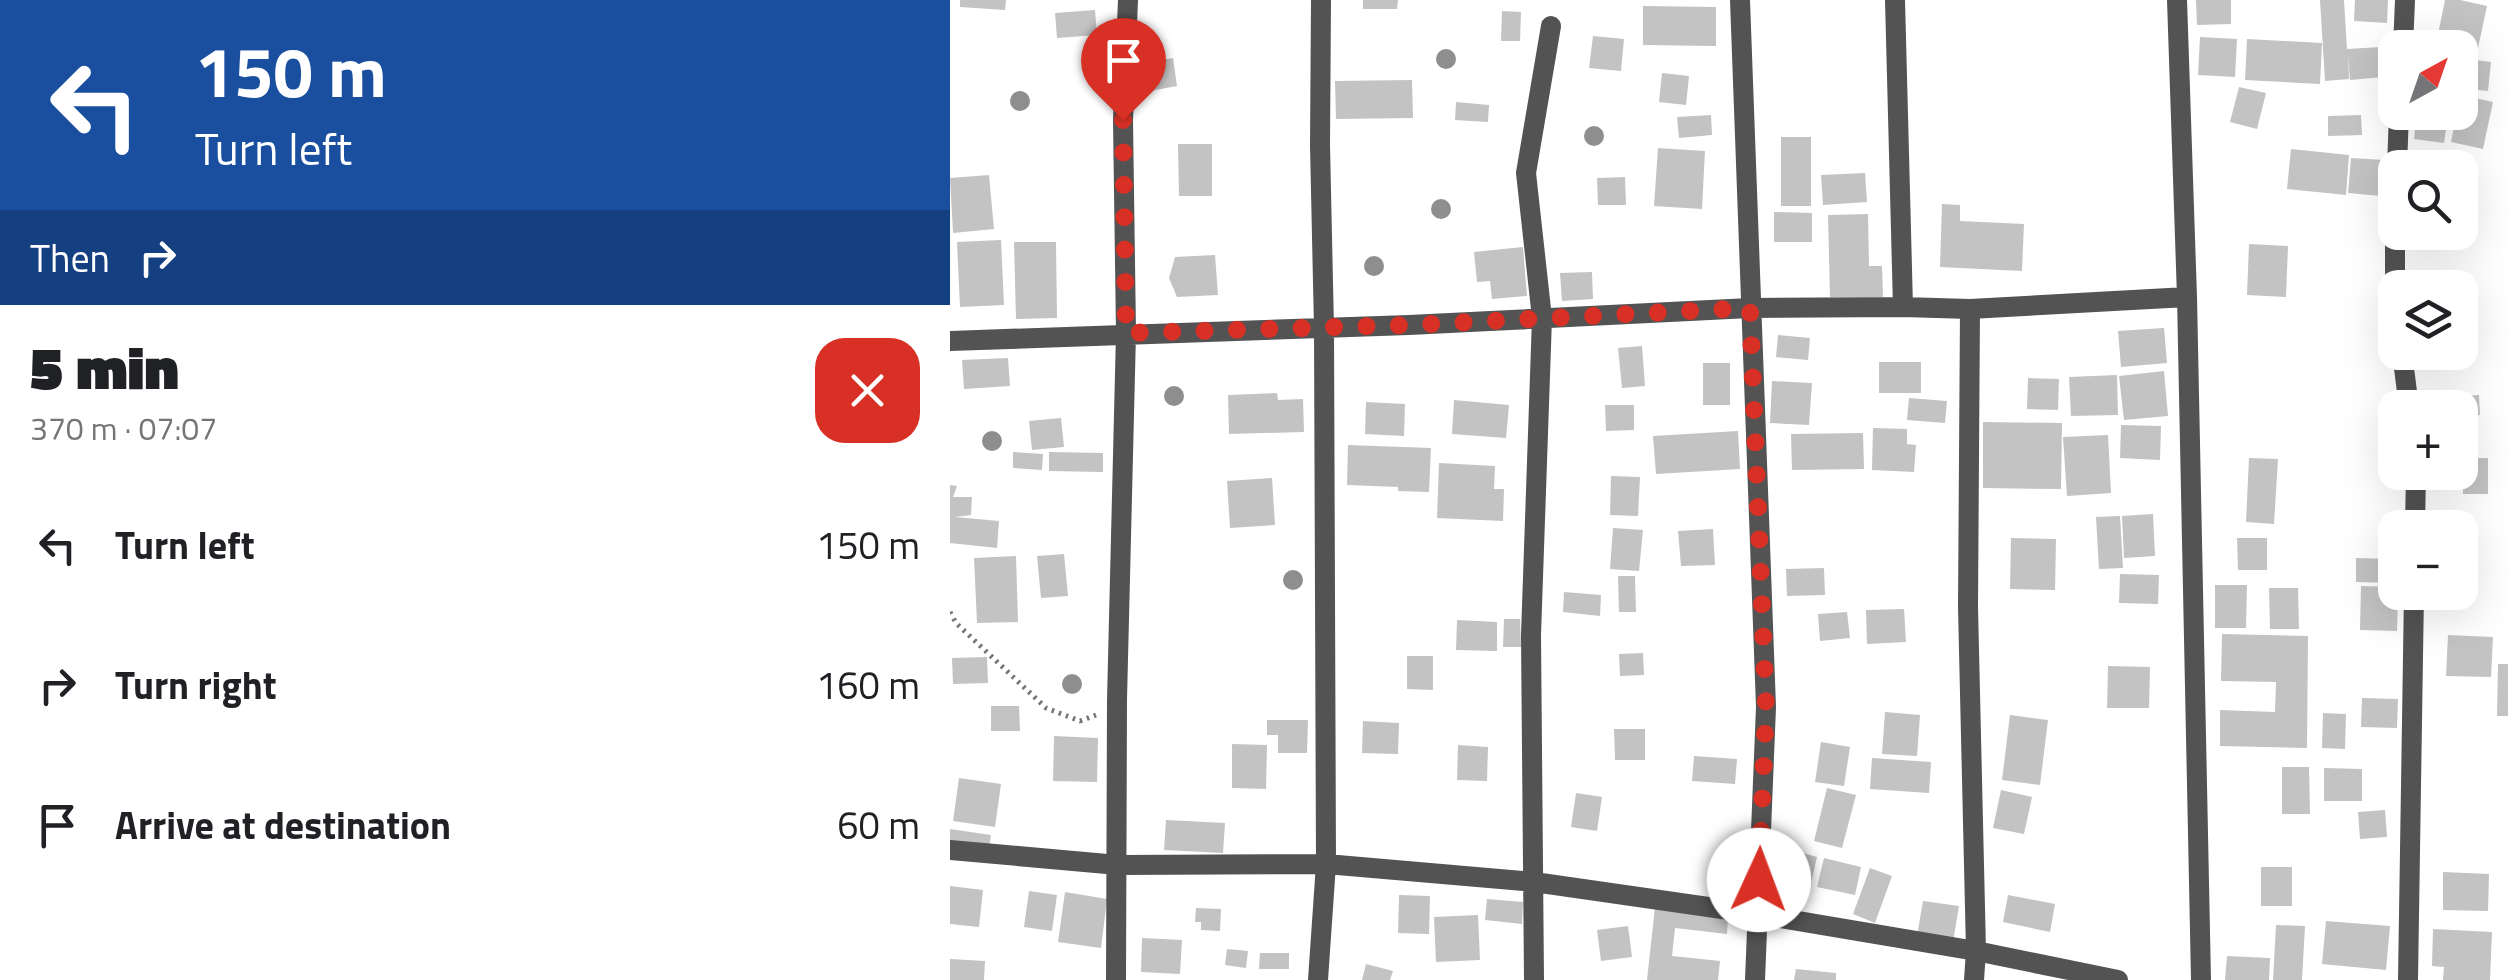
<!DOCTYPE html>
<meta charset="utf-8">
<style>
:root{--surface:#fff;--page:#f2f2f2;--text:#202124;--muted:#757577}
body{margin:0;font-family:"Titillium Web",sans-serif;background:var(--page);color:var(--text);height:100vh;display:flex;flex-direction:column;font-size:38px;white-space:nowrap}
*{box-sizing:border-box;margin:0}
p{font-size:32px;color:var(--muted)}
.icon{flex:none;width:55px;height:55px;fill:none;stroke:currentColor;stroke-width:2;stroke-linecap:round;stroke-linejoin:round}
.map{position:relative;flex:1;overflow:hidden}
.side{display:flex;flex-direction:column;background:var(--surface);width:950px}
.side>*{flex:none}
.top-card{background:#1a4fa0;color:#fff;overflow:hidden}
.needle{width:65px;rotate:40deg}
.fabs{position:absolute;left:1428px;top:30px;display:grid;gap:20px}
.fabs a{display:grid;place-items:center;width:100px;height:100px;border-radius:20px;background:var(--surface);box-shadow:0 10px 40px #0002;font-size:50px}
.pin{position:absolute;display:grid;place-items:center;width:85px;height:85px;color:#fff;margin:-102px -42px;border-radius:50% 50% 50% 0;rotate:-45deg;box-shadow:0 0 10px #0007}
.pin .icon{rotate:45deg}
.me{position:absolute;width:110px;margin:-55px;rotate:2deg;stroke-linejoin:round;filter:drop-shadow(0 0 8px #0008)}
.turn{display:flex;align-items:center;gap:35px;height:210px;padding:0 30px;font-size:45px}
.turn .icon{width:130px;height:130px;stroke-width:2.5}
.turn b{display:block;font-size:70px;line-height:85px}
.then{display:flex;align-items:center;height:95px;padding:0 30px;background:#0003;gap:20px;font-size:38px}
.round{display:grid;place-items:center;flex:none;width:105px;height:105px;border-radius:30px;background:var(--page)}
.summary{display:flex;align-items:center;justify-content:space-between;height:170px;padding:0 30px}
h1{font-size:60px;font-weight:800;line-height:75px}
ul{padding:0;list-style:none}
li{display:flex;align-items:center;gap:30px;height:140px;padding:0 30px}
li div{flex:1}
li b{display:block;font-size:38px}
li em{font-style:normal}
main{display:flex;flex:1;min-height:0}
.map>svg:first-child{display:block}
</style>
<main>
<section class="side">
<div class="top-card">
<div class="turn"><svg class="icon" aria-label="left" viewBox="0 0 24 24"><path d="M17 20v-9H6M10 6l-5 5 5 5"/></svg><div><b>150 m</b>Turn left</div></div>
<div class="then">Then<svg class="icon" aria-label="right" viewBox="0 0 24 24"><path d="M7 20v-9h11M14 6l5 5-5 5"/></svg></div>
</div>
<div class="summary"><div><h1>5 min</h1><p>370 m · 07:07</p></div><a class="round" style="background:#d93025;color:#fff"><svg class="icon" aria-label="close" viewBox="0 0 24 24"><path d="M6 6l12 12M18 6L6 18"/></svg></a></div>
<ul>
<li><svg class="icon" aria-label="left" viewBox="0 0 24 24"><path d="M17 20v-9H6M10 6l-5 5 5 5"/></svg><div><b>Turn left</b></div><em>150 m</em></li>
<li><svg class="icon" aria-label="right" viewBox="0 0 24 24"><path d="M7 20v-9h11M14 6l5 5-5 5"/></svg><div><b>Turn right</b></div><em>160 m</em></li>
<li><svg class="icon" aria-label="arrive" viewBox="0 0 24 24"><path d="M6 21V4h12l-3 4 3 4H6"/></svg><div><b>Arrive at destination</b></div><em>60 m</em></li>
</ul>
</section>
<div class="map">
<svg width="1558" height="980" viewBox="0 0 1558 980">
<rect width="100%" height="100%" fill="#fff"/>
<path fill="#c3c3c3" d="M10 0H56L55 10 10 7Z
M413 0H448L447 9H413Z
M1246 0H1281V24L1247 25Z
M1370 0H1394L1397 49 1431 47 1433 77 1400 80 1398 54 1399 79 1375 81Z
M1405 0H1438L1437 23 1404 21Z
M1495 0H1510L1537 6 1527 53 1510 50V48L1486 44Z
M693 6 766 7V46L693 45Z
M145 10 147 35 107 38 105 13Z
M552 11 571 12 570 41H551Z
M643 36 674 39 671 71 639 68Z
M1250 37 1287 39 1285 77 1248 75Z
M1297 39 1372 43 1370 84 1295 80Z
M223 58 227 86 194 92 189 64Z
M1510 58 1541 62 1538 91 1510 88Z
M712 73 739 76 736 105 709 102Z
M462 80 463 118 386 119 385 81Z
M1289 87 1316 93 1307 129 1280 122Z
M1511 95 1543 102 1533 149 1501 142 1507 112H1510Z
M506 102 539 105 538 122 505 120Z
M1467 112 1498 114 1494 143 1464 139Z
M761 115 762 135 729 138 727 117Z
M1411 115 1412 135 1378 136V116Z
M831 137H861V206H831Z
M228 144H262V196H229Z
M708 148 755 151 752 209 704 206Z
M1341 149 1399 155 1396 195 1337 189Z
M1401 158 1434 160 1431 196 1398 193Z
M915 173 917 202 873 205 871 175Z
M39 175 44 229 3 233 0 178Z
M675 177 676 205H648L647 178Z
M992 204 1010 205V221L1074 224 1072 271 990 267Z
M824 212 862 213V242H824Z
M918 214 919 266H932L933 297H880L878 215Z
M51 240 54 305 10 307 7 242Z
M64 242H106L107 318 66 319Z
M1299 244 1338 246 1336 297 1297 295Z
M573 247 577 296 542 299 540 281 527 282 524 252Z
M265 255 268 295 227 297 219 278 225 257Z
M642 272 643 299 612 301 610 273Z
M1214 328 1217 363 1171 367 1168 331Z
M828 335 860 338 858 360 826 357Z
M692 346 695 386 672 388 668 348Z
M58 358 60 386 14 389 12 360Z
M929 362H971V393H929Z
M753 363H780V405H753Z
M1214 371 1218 416 1174 420 1169 376Z
M1167 375 1168 415 1121 416 1119 377Z
M1078 378 1109 379 1108 410 1077 409Z
M822 381 862 383 859 425 820 423Z
M327 393 328 400 353 399 354 432 279 434 278 395Z
M1529 395 1530 415 1510 417V408H1501L1500 397Z
M959 398 997 401 995 423 957 420Z
M504 400 559 405 556 438 502 434Z
M416 402 455 404 454 436 415 434Z
M655 405H684V430L656 431Z
M111 418 114 447 82 450 79 421Z
M1033 422 1112 423 1111 489 1033 488Z
M1171 425 1211 426 1210 460 1170 458Z
M923 428 957 429V444L966 445 964 472 922 470Z
M788 431 790 469 706 474 703 436Z
M913 433 914 469 842 470 841 434Z
M1158 435 1161 493 1117 496 1113 437Z
M398 445 481 448 479 492 448 491V487L397 485Z
M63 452 93 454 92 470 63 468Z
M99 452 153 453V472L99 471Z
M1299 458 1328 459 1324 524 1296 522Z
M1513 458H1538V494H1513Z
M489 463 545 466 544 489H554L553 521 487 518Z
M661 476 690 477 688 516 660 515Z
M322 478 325 525 280 528 277 481Z
M0 485 7 486 3 497H22L21 515 5 517 49 521 47 548 0 543Z
M1203 514 1205 556 1174 558 1172 516Z
M1170 516 1173 568 1149 569 1146 517Z
M663 528 693 530 689 571 660 569Z
M763 529 765 565 731 566 728 531Z
M1061 538 1106 539 1105 590 1060 589Z
M1287 538H1317V570H1288Z
M114 554 118 596 91 598 87 556Z
M66 556 68 622 27 623 24 558Z
M1406 558 1445 559V583L1406 582Z
M874 568 875 595 837 596 836 569Z
M1170 574 1209 575 1208 604 1169 603Z
M668 576H685L686 612H669Z
M1265 585H1297L1296 628H1265Z
M1411 586 1445 587V592H1448L1447 631 1410 630Z
M1319 588H1348L1349 629H1320Z
M614 592 651 595 650 616 613 612Z
M954 609 956 642 917 644 916 610Z
M897 612 900 638 870 641 868 614Z
M554 619H570L571 647H553Z
M507 620 547 622V651L506 650Z
M1272 634 1358 636 1357 748 1270 746V710L1325 712 1326 682 1271 681Z
M1498 635 1543 637 1541 677 1496 676Z
M693 653 694 675 670 676 669 654Z
M457 656H483V690L457 689Z
M37 657 38 683 3 684 2 658Z
M1548 664H1558V716H1547Z
M1158 666 1200 667 1199 708H1157Z
M1412 698 1448 699 1447 728 1411 727Z
M41 706H69L70 731H41Z
M935 712 970 715 967 756 932 754Z
M1373 713 1396 714 1395 749 1372 748Z
M1060 715 1098 720 1090 785 1052 780Z
M317 720H358L357 753H328V735H317Z
M413 721 449 723 448 754 412 753Z
M664 729H695V760H665Z
M104 736 148 738 147 782 103 781Z
M871 742 900 747 894 786 865 782Z
M282 744 317 745 316 789 282 788Z
M508 745 538 747 537 781 507 780Z
M744 756 787 759 785 784 742 781Z
M922 758 981 762 979 793 920 789Z
M1332 767H1359L1360 814H1332Z
M1374 768 1412 769V801H1374Z
M9 778 51 784 45 827 3 821Z
M877 788 906 795 892 848 864 841Z
M1051 790 1082 797 1074 834 1043 828Z
M626 793 652 797 647 831 621 827Z
M1435 810 1437 837 1410 839 1408 812Z
M216 820 275 823 273 853 214 850Z
M0 829 41 835 39 848 0 846Z
M835 848 867 857 860 888 827 880Z
M874 858 911 867 905 895 867 887Z
M1311 867H1342V906H1311Z
M920 868 942 876 925 923 903 914Z
M1493 872 1539 874 1538 911 1493 910Z
M0 886 33 890 29 927 0 924Z
M79 891 107 895 102 931 74 927Z
M115 892 157 899 151 948 108 942Z
M449 895 480 896 479 934 448 933Z
M1058 895 1105 904 1100 932 1053 922Z
M537 899 573 902 572 924 535 920Z
M973 901 1009 906 1003 942 967 936Z
M705 907 778 916 777 934 725 928 722 956 770 961 768 980H697Z
M246 908 271 909 270 931 251 930V922H245Z
M528 915 530 960 486 962 484 917Z
M1376 921 1440 926 1436 970 1372 964Z
M1326 925 1355 926 1352 980H1323Z
M678 926 682 957 651 961 647 930Z
M1483 929 1542 932 1540 980H1493L1494 967 1482 966Z
M192 938 232 940 230 974 191 972Z
M277 949 298 951 296 968 275 965Z
M310 953H339V969H309Z
M1277 956 1320 958 1319 980H1275Z
M0 959 35 961 34 980H0Z
M416 964 443 971 440 980H412Z
M846 969 886 973V980H844Z"/>
<g fill="none" stroke-linecap="round" stroke-linejoin="round">
<path stroke="#757575" stroke-width="5" stroke-dasharray="2.5 5" stroke-linecap="butt" d="M0 612 6 623 96 708 130 721 146 715"/>
<path stroke="#535353" stroke-width="20" d="M790 0 816 707 805 980
M945 0 953 307
M1227 0 1237 297 1251 980
M1453 48 1455 0
M1447 168 1449 112
M1445 217V301
M1020 309 1018 607 1026 951 1024 980
M0 341 459 325 800 308 953 307 1020 309 1237 297
M1452 352 1459 408
M1465 528 1466 472
M0 850 168 865 376 864 584 882 807 914 1026 951 1168 980
M166 980 167 700 176 333 173 120 178 0
M368 980 376 864 374 328 370 145 371 0
M584 980 581 635 592 318 576 173 601 26
M1458 980 1464 592"/>
</g>
<g fill="#8e8e8e">
<circle cx="496" cy="59" r="10"/>
<circle cx="70" cy="101" r="10"/>
<circle cx="644" cy="136" r="10"/>
<circle cx="491" cy="209" r="10"/>
<circle cx="424" cy="266" r="10"/>
<circle cx="224" cy="396" r="10"/>
<circle cx="42" cy="441" r="10"/>
<circle cx="343" cy="580" r="10"/>
<circle cx="122" cy="684" r="10"/>
</g>
<g fill="none" stroke-linecap="round" stroke-linejoin="round">
<path stroke="#d93025" stroke-width="18" stroke-dasharray="0 32.4" d="M173 120 176 333 459 325 800 308 816 707 809 880"/>
</g>
</svg>
<div class="fabs">
<a><svg class="needle" viewBox="-14 -14 28 28"><path d="M0-13l5 13h-10z" fill="#e53935"/><path d="M0 13l5-13h-10z" fill="#757577"/></svg></a>
<a><svg class="icon" aria-label="search" viewBox="0 0 24 24"><circle cx="10" cy="10" r="6"/><path d="M15 15l6 6"/></svg></a>
<a><svg class="icon" aria-label="layers" viewBox="0 0 24 24"><path d="M12 4l9 5-9 5-9-5zM3 14l9 5 9-5"/></svg></a>
<a>+</a>
<a>−</a>
</div>
<div class="pin" style="left:173px;top:120px;background:#d93025"><svg class="icon" aria-label="arrive" viewBox="0 0 24 24"><path d="M6 21V4h12l-3 4 3 4H6"/></svg></div>
<svg class="me" style="left:809px;top:880px" viewBox="-20 -20 40 40"><circle r="19" fill="#fff"/><path d="M0-13L10 11 0 6-10 11z" fill="#d93025"/></svg>
</div>
</main>
